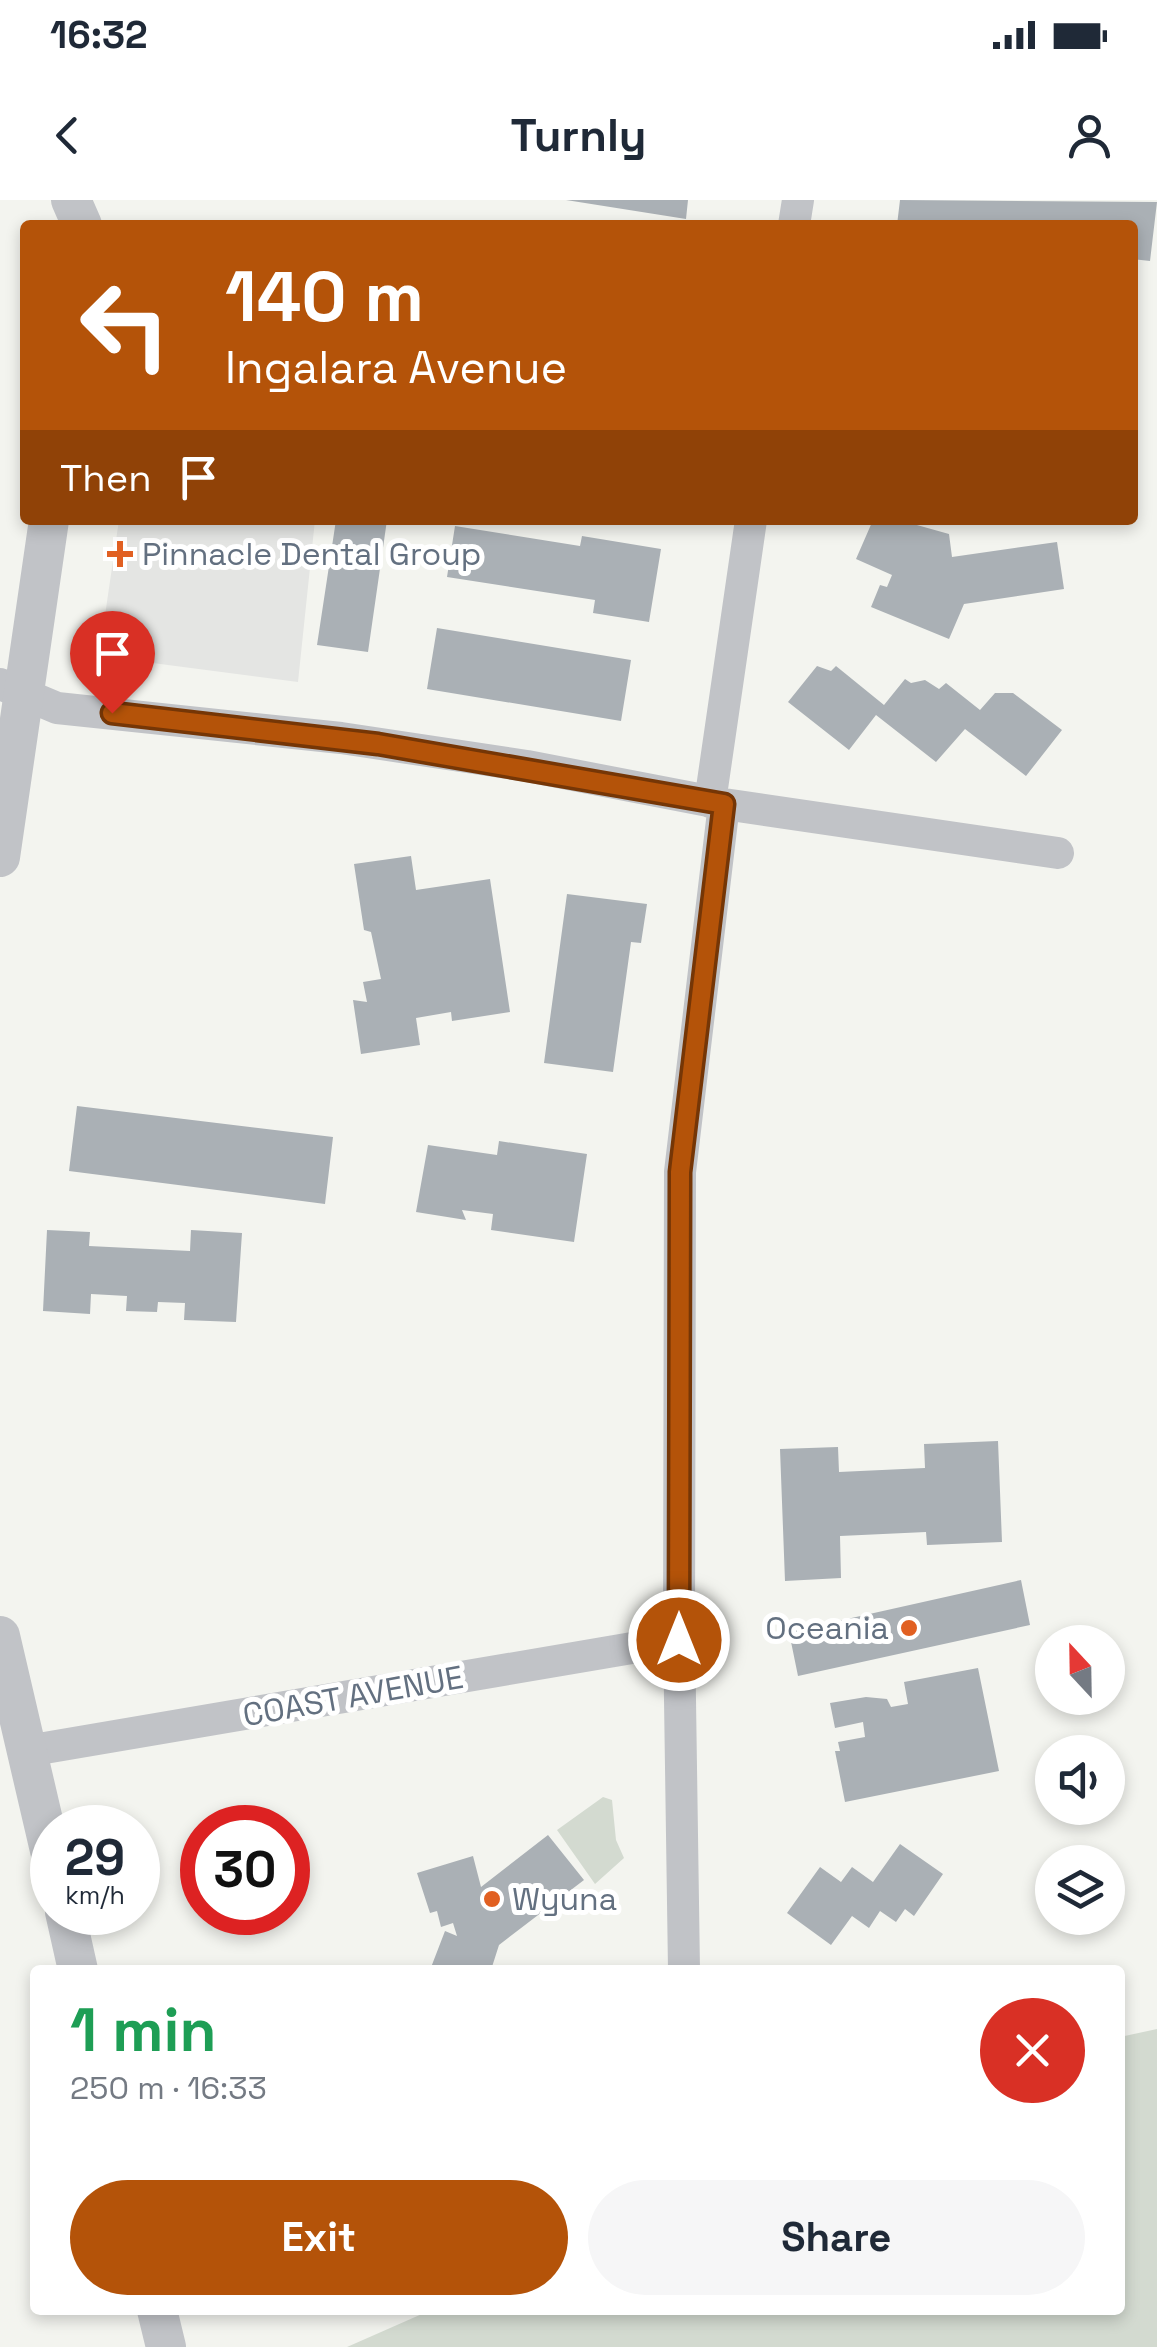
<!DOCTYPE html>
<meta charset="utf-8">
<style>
:root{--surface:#fff;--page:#f6f6f7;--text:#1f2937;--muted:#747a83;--accent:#b45309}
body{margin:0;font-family:"Space Grotesk",sans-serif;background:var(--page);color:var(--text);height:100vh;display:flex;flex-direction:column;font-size:38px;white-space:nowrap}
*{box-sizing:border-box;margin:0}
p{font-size:32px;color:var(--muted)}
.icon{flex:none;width:55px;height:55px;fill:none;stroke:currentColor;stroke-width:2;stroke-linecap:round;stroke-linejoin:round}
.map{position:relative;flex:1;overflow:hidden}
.side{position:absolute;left:30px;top:1765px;width:1095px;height:350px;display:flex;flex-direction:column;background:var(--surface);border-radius:10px;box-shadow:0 5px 15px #0003}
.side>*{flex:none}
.banner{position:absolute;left:20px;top:20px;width:1118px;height:305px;border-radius:10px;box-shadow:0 5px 15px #0003;background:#b45309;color:#fff;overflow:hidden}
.needle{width:65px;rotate:338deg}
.controls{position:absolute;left:1035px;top:1425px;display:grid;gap:20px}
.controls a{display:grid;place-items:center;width:90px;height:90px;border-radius:50%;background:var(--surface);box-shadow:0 5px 15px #0003;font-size:50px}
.speed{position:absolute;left:30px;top:1605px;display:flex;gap:20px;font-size:50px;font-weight:700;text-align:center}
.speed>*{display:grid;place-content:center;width:130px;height:130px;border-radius:50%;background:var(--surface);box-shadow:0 5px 15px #0003;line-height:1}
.speed small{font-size:25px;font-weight:400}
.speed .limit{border:15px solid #d22;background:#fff;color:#111}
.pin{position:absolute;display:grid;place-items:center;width:85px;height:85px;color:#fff;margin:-102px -42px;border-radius:50% 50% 50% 0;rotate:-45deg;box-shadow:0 0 10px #0007}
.pin .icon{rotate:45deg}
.me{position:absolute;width:110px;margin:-55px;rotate:0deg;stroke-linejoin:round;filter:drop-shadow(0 0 8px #0008)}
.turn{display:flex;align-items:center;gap:35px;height:210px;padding:0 40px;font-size:45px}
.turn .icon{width:130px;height:130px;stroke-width:2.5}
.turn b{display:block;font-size:70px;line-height:85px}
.then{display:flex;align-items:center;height:95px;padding:0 40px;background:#0003;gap:20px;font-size:38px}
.round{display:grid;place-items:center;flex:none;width:105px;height:105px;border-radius:52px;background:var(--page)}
.headline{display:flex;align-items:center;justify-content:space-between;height:170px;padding:0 40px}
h1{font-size:60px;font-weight:800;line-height:75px;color:#1e9e55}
.action{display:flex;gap:20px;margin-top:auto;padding:20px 40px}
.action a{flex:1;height:115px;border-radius:60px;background:var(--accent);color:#fff;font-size:40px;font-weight:800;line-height:115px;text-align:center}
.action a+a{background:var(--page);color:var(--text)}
.status{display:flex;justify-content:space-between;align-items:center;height:70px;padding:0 50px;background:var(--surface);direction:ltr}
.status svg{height:28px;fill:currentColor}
header{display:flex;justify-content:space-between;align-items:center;height:130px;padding:0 40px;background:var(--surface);font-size:45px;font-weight:800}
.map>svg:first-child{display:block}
</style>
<div class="status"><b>16:32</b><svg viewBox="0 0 49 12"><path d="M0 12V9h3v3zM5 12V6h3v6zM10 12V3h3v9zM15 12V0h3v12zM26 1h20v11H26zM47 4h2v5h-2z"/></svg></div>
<header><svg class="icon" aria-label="back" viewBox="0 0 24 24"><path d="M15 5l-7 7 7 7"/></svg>Turnly<svg class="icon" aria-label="person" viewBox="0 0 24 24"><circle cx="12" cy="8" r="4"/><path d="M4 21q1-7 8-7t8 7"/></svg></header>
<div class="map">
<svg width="1157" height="2147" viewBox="0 0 1157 2147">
<rect width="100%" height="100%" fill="#f3f4ef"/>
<path fill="#e4e5e3" d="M119 320H315L298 482 99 456Z"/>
<path fill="#d3dad0" d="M603 1597 612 1600 616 1640 624 1658 595 1684 557 1630Z
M1157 1829V2147H347L431 2110H1120V1837Z"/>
<path fill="#aab0b5" d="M566 0H688L686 19Z
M900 0 1157 2 1150 61 1132 59V25H897Z
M336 320H387L368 452 317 445Z
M873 320H899L949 334 952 357 1057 342 1064 389 964 404 949 439 871 407 880 385 887 387 892 375 856 359Z
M455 326 580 346 582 336 661 349 649 422 593 413 595 400 447 377Z
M437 428 631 460 621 521 427 489Z
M817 466 831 471 836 466 884 505 905 479 911 483 925 480 939 489 946 483 980 510 995 493H1013L1062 530 1026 576 965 529 936 562 876 515 849 550 788 502Z
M411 656 416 690 490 679 510 812 452 821 451 812 416 818 420 845 361 854 353 800 367 802 363 782 381 779 371 732 364 730 354 664Z
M567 694 647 704 641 743 631 742 613 872 544 863Z
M77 906 333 937 325 1004 69 971Z
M499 941 587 954 574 1042 491 1030 493 1014 462 1010 466 1020 416 1012 428 945 497 955Z
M47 1030 90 1032 89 1046 190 1051 191 1030 242 1033 236 1122 184 1120 185 1103 158 1102 157 1112 126 1111 127 1096 91 1094 90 1114 43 1111Z
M998 1241 1002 1342 927 1345 926 1332 840 1336 841 1378 785 1381 780 1249 838 1247 839 1272 925 1268 924 1244Z
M1021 1380 1030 1425 798 1476 789 1432Z
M978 1468 999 1571 845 1602 835 1551H840L838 1542 865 1537 863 1522 835 1528 830 1503 866 1497 887 1499 891 1507 908 1504 904 1482Z
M548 1635 584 1680 499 1745 491 1770H430L445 1731 457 1736 453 1723 441 1727 437 1711 430 1713 417 1673 473 1656 481 1687Z
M900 1644 943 1674 914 1716 905 1709 896 1722 880 1711 869 1728 852 1716 831 1745 787 1713 820 1667 841 1682 852 1667 873 1682Z"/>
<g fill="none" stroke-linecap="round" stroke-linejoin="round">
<path stroke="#c1c3c7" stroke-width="32" d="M794 25 798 0
M0 484 57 508 341 538 527 566 724 604 1058 653
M710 602 751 320
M27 1551 679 1440
M684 1770 679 1432 680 972 724 604"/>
<path stroke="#c1c3c7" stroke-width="40" d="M71 0 82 25
M0 657 49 320
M0 1436 52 1659
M65 1712 78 1770
M157 2110 166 2147"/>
</g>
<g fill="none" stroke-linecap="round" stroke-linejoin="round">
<g stroke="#753606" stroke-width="25">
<path id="route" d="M112 513 378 544 724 604 680 972 679 1440"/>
</g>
<use href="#route" stroke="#b45309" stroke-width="18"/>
</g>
<g fill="#e16022" stroke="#fff" stroke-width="4">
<path d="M115 339h10v10h10v10h-10v10h-10v-10h-10v-10h10z"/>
<circle cx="909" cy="1428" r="10"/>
<circle cx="492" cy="1699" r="10"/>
</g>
<g text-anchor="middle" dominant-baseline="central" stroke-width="10" stroke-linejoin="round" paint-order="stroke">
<g font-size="32" fill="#637080" stroke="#fff" text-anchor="start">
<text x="142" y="354">Pinnacle Dental Group</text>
<text x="889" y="1428" text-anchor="end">Oceania</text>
<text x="512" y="1699">Wyuna</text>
</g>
<g font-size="32" fill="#637080" stroke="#fff">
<text transform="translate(353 1496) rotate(-10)">COAST AVENUE</text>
</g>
</g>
</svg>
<div class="controls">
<a><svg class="needle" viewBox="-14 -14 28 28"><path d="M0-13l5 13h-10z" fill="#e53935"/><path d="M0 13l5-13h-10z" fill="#747a83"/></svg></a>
<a><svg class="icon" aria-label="sound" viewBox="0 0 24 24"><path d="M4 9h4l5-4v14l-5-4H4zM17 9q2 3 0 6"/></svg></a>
<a><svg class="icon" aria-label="layers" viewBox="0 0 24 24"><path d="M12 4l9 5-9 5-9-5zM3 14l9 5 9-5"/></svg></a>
</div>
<div class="speed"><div>29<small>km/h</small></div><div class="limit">30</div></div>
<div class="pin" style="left:112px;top:513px;background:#d93025"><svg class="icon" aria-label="arrive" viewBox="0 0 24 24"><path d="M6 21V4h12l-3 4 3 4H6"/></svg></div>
<svg class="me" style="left:679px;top:1440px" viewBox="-20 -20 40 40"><circle r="17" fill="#b45309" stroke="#fff" stroke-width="3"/><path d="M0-11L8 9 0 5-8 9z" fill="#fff"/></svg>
<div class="banner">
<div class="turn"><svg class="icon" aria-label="left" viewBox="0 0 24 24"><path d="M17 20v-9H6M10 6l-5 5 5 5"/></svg><div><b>140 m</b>Ingalara Avenue</div></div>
<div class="then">Then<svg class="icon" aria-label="arrive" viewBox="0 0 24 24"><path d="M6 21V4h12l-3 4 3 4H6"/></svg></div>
</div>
<section class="side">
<div class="headline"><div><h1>1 min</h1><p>250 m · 16:33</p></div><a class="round" style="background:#d93025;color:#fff"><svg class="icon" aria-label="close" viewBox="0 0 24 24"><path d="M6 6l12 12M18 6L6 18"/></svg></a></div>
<div class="action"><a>Exit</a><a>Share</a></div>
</section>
</div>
